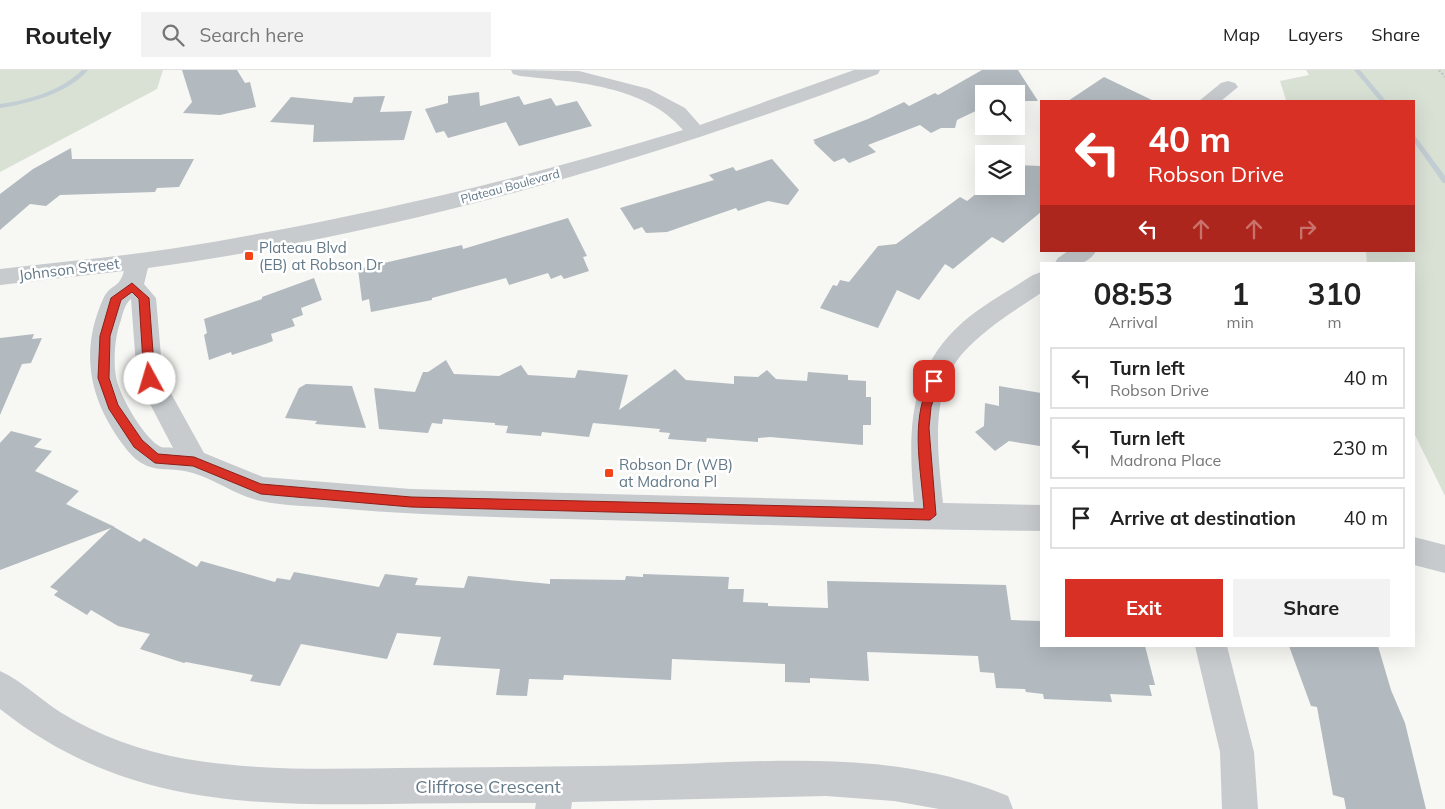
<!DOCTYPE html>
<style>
:root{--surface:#fff;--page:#f2f2f2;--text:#222;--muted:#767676;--line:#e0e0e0;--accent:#d93025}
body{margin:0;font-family:Mulish,sans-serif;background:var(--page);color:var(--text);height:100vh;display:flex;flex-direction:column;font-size:19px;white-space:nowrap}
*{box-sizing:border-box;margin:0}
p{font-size:16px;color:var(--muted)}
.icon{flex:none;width:28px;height:28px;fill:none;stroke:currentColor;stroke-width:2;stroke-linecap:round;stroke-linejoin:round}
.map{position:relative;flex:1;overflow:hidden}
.drawer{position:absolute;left:1040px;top:192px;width:375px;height:385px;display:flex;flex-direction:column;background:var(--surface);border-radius:0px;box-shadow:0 5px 20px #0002}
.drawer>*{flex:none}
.hud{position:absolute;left:1040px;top:30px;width:375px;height:152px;border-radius:0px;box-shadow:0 5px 20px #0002;background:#d93025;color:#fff;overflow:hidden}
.buttons{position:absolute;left:975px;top:15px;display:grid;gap:10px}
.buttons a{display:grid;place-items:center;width:50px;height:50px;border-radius:0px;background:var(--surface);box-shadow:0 5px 20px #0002;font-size:25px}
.pin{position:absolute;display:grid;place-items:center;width:42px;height:42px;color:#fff;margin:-21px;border-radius:10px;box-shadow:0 2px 8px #0006}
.me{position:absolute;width:55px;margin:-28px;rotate:354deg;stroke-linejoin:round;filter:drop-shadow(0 0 4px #0008)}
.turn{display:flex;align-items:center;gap:18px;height:105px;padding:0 25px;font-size:22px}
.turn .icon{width:65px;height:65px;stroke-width:2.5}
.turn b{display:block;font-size:35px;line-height:42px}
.lanes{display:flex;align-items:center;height:48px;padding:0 25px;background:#0003;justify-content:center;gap:25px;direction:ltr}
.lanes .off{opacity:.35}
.eta{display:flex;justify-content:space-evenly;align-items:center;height:85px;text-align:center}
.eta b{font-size:30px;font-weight:700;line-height:35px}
.button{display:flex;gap:10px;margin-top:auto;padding:10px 25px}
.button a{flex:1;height:58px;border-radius:0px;background:var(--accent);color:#fff;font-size:20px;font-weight:700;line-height:58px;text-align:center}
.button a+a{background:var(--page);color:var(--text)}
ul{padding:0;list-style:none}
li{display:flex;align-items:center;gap:15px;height:62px;margin:0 10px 8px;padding:0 15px;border:2px solid var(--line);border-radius:0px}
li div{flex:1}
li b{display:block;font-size:19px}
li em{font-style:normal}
header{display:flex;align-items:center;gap:30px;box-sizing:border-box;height:70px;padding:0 25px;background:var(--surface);border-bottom:1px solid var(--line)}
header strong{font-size:24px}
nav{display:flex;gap:28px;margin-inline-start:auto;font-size:18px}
.search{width:350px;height:45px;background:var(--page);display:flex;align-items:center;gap:12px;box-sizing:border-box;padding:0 18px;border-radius:0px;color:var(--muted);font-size:19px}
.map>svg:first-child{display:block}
</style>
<header>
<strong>Routely</strong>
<div class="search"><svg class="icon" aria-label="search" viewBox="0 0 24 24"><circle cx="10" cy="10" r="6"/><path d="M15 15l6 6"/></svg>Search here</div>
<nav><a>Map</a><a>Layers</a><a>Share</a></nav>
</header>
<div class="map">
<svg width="1445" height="739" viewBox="0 0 1445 739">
<rect width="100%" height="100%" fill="#f7f7f4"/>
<path fill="#d9e0d4" d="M0 0H163L157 19 0 102Z
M1306 0H1445V426L1414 363V194H1367L1366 181H1414V31L1286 30 1280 11 1309 5Z"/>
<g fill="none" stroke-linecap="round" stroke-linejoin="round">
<path fill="#c2ced3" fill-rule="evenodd" d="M82 0H88C69 23 28 34 0 38V34C26 31 63 20 82 0Z
M1354 0H1360L1386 31H1380Z
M1414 66 1416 67 1445 106V113H1443L1414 72Z"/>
</g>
<path fill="#b2babf" d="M182 0H237L245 13 250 12 256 37 220 45 183 43 192 32Z
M982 0H1018L1038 31H1016V24H984V37L957 50 955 58H941L931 63 920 55 868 75 876 82 849 93 844 88 834 92 814 73 815 72 813 70 868 49 904 32 909 36 935 23 938 25Z
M1104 7 1154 31H1068Z
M479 22 480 36 519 26 524 35 551 28 556 36 577 31 592 56 519 76 506 52 448 68 444 61 436 63 425 39 448 33V26Z
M385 26 380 42 412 41 404 70 313 72 314 55 270 52 291 27 352 33 354 27Z
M71 78 72 89H194L179 117 157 118 155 122 60 125 46 136 30 134 0 160V124L33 99Z
M772 89 799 120 788 135 768 131 738 141 736 138 667 162 646 163 642 157 634 160 620 138 714 110 709 105 733 97 736 101Z
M1016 95 1041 96V142L1003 173 992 167 953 199 945 194 919 230 897 220 878 258 820 238 833 215 837 216 840 210 849 212 878 176 896 174 960 127 967 131 982 119 988 123 996 116H1016Z
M568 148 587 186 583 187 589 201 564 209 561 205 551 209 548 203 509 215 506 208 432 228V230L371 242 369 229 362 231 358 199 462 175 463 179Z
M314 208 322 230 301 238 303 245 292 249 295 256 271 264 273 271 268 273 232 285 231 282 209 290 204 265 207 263 204 249 262 229V227Z
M34 264 32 269 42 268 31 293 22 294 0 345V268Z
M446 290 454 304 499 306 521 295 528 305 575 308 578 300 628 305 619 340 675 299 686 310 734 314V306L758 307 767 300 776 309 807 311 808 302 848 305V310L866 311V327H871V355H863V375L770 367 758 368V372L707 368 706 372 668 369 670 363 659 362 660 359 593 353 589 367 542 362 541 366 506 363 508 356 495 355V353L443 349 442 354 432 353 428 363 379 359 374 318 415 322 423 302H428Z
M306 314 352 316 366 358 315 354 317 351 285 348 299 318Z
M999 316 1041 323 1040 376 1009 371 995 381 975 362 984 356 985 333 999 336Z
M11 361 42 369 34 377 52 381 35 401 79 421 66 434 115 457H114L140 472 144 468 197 497 201 491 275 512 277 508 290 510 294 502 379 517 385 504 418 508 415 515 464 518 468 506 550 514V509L625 510 626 506 643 507V504L729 507 728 519H744L743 532 768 533V536L828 538 827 511 1006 515 1011 550 1041 551V576H1145L1155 615H1149L1152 626 1110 624 1112 632 1044 629 1043 624 1026 622 1025 619 996 618 994 603 980 602 978 586 867 582 869 611 810 608V613L785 612V594L672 589 671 610 564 605 563 610 529 609 527 626 496 625 500 599 433 595 441 567 397 563 387 589 301 574 280 616 250 611 253 605 186 592 184 593 140 579 150 564 118 556 91 540 87 545 54 525 58 521 50 517 111 458 0 500V373Z
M1289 576H1378L1391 620 1405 653 1426 739H1346L1344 728 1333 725 1317 637 1311 636Z"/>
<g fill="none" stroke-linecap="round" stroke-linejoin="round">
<path stroke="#c0c3c5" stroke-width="2.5" stroke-dasharray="2 2" stroke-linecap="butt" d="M1439 0 1445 7"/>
<path fill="#c7cbce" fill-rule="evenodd" d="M511 0 579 1 649 19 685 38 700 55 854 0H880L878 4C642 93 398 164 148 198L144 214 156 228 163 309 204 383 263 407 411 419 914 432C908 363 907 301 963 252 984 234 1010 220 1033 205L1041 202V223C1014 241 984 259 962 284 929 323 938 385 943 433L1041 435V461C883 460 724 453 566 449 489 447 412 445 334 438 311 436 285 436 261 431 237 426 216 410 193 403 166 395 149 407 127 380 90 333 78 283 104 227 111 214 119 219 124 201L0 215V199C59 192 118 187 176 178 348 150 516 111 683 60 645 15 574 12 520 6L513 4ZM131 229 137 309 173 378C170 377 164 378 161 377 144 369 119 325 116 307 113 289 115 266 121 250 123 242 125 234 131 229Z
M1228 11 1235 13 1238 17 1221 31H1199L1221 13Z
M1068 181H1096C1087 197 1071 194 1054 194L1058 188Z
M1414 467 1445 475V503L1414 495Z
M1195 576H1227L1254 682 1258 739H1222L1220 682Z
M0 601C22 611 40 629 60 642 98 666 142 681 186 689 257 701 328 699 399 698 492 697 586 697 680 694 793 690 901 682 1008 726L1013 739H939L894 731 826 726 572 732 571 739H535L536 733C487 733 437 733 388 734 243 736 119 733 0 639Z"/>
</g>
<path fill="#d93025" stroke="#8d1f18" d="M132 213 149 228 155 309 150 313 144 309 139 229 132 222 121 230 110 266 109 308 118 335 142 370 158 384 194 387 261 414 411 427 924 439C921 401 912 360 925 323 927 317 927 309 934 307L940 311 931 337 929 358 936 445 930 450 411 437 261 424 193 396 155 393 134 377 109 339 98 308 100 266 111 228Z"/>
<g fill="#f34318" stroke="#fff" stroke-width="2">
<rect x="244" y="181" width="10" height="10" rx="2.5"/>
<rect x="604" y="398" width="10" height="10" rx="2.5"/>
</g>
<g text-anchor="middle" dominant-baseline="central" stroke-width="5" stroke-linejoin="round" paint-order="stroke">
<g font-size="12" fill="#637988" stroke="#fff">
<text transform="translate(510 116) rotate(-15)">Plateau Boulevard</text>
</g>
<g font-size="15" fill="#637988" stroke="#fff" text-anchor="start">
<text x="259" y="177">Plateau Blvd<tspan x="259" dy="17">(EB) at Robson Dr</tspan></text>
<text x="619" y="394">Robson Dr (WB)<tspan x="619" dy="17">at Madrona Pl</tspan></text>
</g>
<g font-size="15" fill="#637988" stroke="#fff">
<text transform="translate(69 199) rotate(-7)">Johnson Street</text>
</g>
<g font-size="18" fill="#637988" stroke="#fff">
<text x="488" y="716">Cliffrose Crescent</text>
</g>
</g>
</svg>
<div class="buttons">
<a><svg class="icon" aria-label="search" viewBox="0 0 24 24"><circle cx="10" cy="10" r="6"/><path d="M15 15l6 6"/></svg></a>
<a><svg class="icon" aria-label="layers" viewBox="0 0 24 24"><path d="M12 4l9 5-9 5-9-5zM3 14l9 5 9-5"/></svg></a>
</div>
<div class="pin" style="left:934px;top:311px;background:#d93025"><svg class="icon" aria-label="arrive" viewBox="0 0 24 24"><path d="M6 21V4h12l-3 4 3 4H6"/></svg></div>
<svg class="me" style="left:150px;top:309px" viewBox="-20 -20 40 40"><circle r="19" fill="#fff"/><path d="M0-13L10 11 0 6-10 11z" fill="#d93025"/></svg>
<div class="hud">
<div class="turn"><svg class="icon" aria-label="left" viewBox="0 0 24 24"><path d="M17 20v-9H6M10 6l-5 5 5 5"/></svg><div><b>40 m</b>Robson Drive</div></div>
<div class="lanes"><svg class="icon" aria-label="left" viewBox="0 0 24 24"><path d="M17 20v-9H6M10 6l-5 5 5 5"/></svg><svg class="icon off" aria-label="ahead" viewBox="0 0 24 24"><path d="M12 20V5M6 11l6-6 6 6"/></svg><svg class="icon off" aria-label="ahead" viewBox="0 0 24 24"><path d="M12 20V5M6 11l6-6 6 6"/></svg><svg class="icon off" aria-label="right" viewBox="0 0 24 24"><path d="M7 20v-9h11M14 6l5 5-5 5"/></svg></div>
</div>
<section class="drawer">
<div class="eta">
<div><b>08:53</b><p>Arrival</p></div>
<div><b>1</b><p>min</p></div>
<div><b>310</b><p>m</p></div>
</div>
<ul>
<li><svg class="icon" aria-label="left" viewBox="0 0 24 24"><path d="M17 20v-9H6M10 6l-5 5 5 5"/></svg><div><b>Turn left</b><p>Robson Drive</p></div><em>40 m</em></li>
<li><svg class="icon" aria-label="left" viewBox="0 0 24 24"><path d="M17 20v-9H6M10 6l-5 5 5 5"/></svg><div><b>Turn left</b><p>Madrona Place</p></div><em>230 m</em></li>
<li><svg class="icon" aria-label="arrive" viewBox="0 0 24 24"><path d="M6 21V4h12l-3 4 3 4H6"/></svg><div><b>Arrive at destination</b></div><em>40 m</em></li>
</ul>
<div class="button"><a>Exit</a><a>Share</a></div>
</section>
</div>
